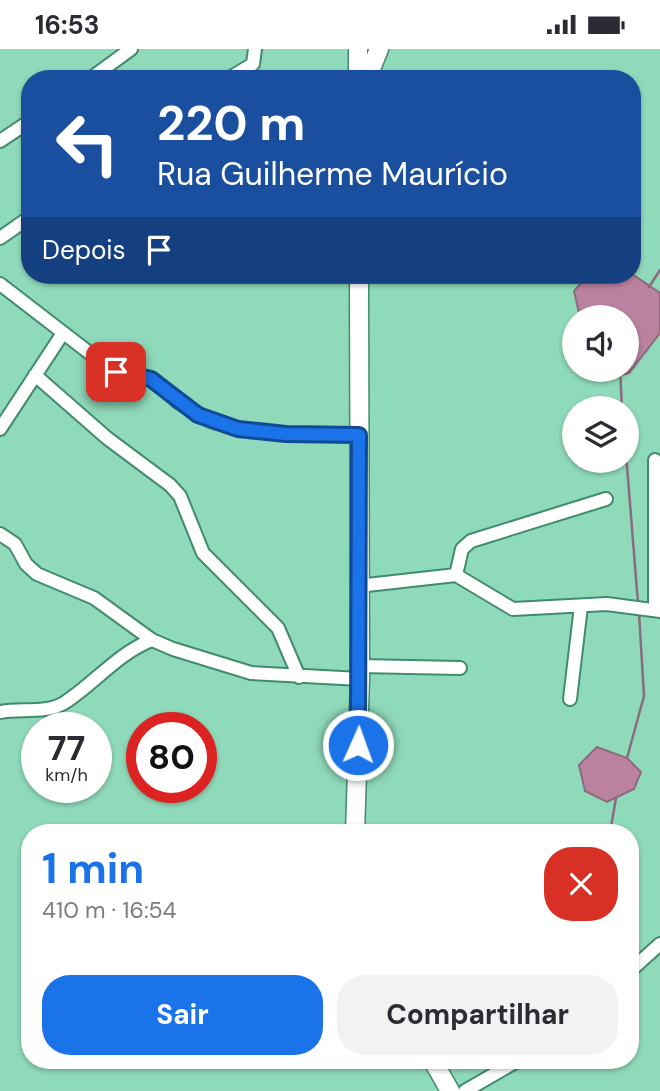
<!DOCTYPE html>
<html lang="pt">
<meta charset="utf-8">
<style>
:root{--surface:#fff;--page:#f2f2f3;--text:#2b2b33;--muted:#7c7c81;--accent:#1a73e8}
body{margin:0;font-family:"DM Sans",sans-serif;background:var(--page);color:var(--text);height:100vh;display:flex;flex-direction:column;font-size:26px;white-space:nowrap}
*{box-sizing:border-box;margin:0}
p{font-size:23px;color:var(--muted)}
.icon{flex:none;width:38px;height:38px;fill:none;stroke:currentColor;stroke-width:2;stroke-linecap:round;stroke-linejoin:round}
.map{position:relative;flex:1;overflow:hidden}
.sheet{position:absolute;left:21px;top:775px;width:618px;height:245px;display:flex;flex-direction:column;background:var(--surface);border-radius:28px;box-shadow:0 2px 5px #0004}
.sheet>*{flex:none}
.top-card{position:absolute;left:21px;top:21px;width:620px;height:214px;border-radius:28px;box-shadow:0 2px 5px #0004;background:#1a4fa0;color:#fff;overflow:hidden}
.buttons{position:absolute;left:562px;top:256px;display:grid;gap:14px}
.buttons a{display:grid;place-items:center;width:77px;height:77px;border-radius:50%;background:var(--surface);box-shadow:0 2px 5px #0004;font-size:35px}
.speed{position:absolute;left:21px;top:663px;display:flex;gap:14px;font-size:35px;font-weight:700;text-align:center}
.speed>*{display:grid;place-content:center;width:91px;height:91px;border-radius:50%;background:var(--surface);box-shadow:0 2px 5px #0004;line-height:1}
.speed small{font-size:18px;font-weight:400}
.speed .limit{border:10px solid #d22;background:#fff;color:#111}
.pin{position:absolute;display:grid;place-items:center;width:60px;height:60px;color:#fff;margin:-30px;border-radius:14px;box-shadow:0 4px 10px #0006}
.me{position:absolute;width:77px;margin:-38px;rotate:2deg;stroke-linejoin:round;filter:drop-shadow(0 0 5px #0008)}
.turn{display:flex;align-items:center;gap:24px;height:147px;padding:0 21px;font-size:32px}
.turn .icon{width:91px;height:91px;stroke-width:2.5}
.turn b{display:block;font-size:49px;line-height:60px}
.then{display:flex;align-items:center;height:66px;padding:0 21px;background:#0003;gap:14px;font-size:26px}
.round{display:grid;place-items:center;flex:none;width:74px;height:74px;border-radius:28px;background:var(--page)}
.summary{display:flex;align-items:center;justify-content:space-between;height:119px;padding:0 21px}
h1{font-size:42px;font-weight:700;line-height:52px;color:var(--accent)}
.action{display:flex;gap:14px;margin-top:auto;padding:14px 21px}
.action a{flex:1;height:80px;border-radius:28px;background:var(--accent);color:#fff;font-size:28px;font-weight:700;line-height:80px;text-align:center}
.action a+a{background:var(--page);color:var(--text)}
.status{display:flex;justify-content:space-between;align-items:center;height:49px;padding:0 35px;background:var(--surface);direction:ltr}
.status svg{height:19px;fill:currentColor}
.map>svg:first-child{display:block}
</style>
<div class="status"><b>16:53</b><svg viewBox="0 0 49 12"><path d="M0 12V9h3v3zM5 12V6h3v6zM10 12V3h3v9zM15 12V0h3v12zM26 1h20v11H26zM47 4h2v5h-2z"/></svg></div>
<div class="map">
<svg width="660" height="1042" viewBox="0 0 660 1042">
<rect width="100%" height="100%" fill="#8fdaba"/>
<path fill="#bb82a0" stroke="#8b6c7e" stroke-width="2" d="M632 225 660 244V284L629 324 613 328 604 320H626V268H580L574 242 588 226Z
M597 698 627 709 641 723 634 740 607 753 585 742 579 716Z"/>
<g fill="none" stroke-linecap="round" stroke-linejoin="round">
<path stroke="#8b6c7e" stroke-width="2.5" d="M649 238 660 221
M620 320 622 359
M626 405 638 554
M627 709 644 647 639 564
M610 784 616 749"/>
<g stroke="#418b6f" stroke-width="16">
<path id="minor" d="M90 30 131 0
M228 30 253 15 255 0
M0 92 30 72
M0 189 30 168
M0 235 109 319 151 329 178 353 211 372 238 380 287 385H359
M35 326 107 389 170 436 180 447 203 504 278 579 299 628
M0 380 63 284
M0 485 15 495 26 515 37 525 94 549 152 591 173 600 251 624 360 630
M456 526 462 500 471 492 606 450
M358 537 456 526 513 560 607 555 660 562
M655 561V411
M359 617 460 619
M570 650 581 557
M0 663C20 659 46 665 64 654 94 635 118 604 152 591
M630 922 660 895
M465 1042 517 1012"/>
</g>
<g stroke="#418b6f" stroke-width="21">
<path id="highway" d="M358 30V0
M367 30 379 0
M355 784 360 630 359 226
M433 1012 450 1042"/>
</g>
<use href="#minor" stroke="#fff" stroke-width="12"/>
<use href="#highway" stroke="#fff" stroke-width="18"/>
</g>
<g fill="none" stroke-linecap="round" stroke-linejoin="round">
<g stroke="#114b97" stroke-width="18">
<path id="route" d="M116 323 151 330 198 366 238 380 286 385 359 386 358 696"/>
</g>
<use href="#route" stroke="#1a73e8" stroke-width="12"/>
</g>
</svg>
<div class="buttons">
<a><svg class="icon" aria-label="sound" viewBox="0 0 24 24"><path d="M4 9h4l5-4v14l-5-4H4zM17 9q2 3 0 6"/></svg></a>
<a><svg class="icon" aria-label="layers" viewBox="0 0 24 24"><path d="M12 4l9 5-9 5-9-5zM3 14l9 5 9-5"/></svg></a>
</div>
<div class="speed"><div>77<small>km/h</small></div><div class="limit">80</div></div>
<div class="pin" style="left:116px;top:323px;background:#d93025"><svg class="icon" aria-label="arrive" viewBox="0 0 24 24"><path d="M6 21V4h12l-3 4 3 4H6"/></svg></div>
<svg class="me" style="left:358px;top:696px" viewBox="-20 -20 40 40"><circle r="17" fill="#1a73e8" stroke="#fff" stroke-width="3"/><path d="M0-11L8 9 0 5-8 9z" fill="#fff"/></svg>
<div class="top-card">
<div class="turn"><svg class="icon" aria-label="left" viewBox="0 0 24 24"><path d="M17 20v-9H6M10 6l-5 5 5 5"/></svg><div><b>220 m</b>Rua Guilherme Maurício</div></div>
<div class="then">Depois<svg class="icon" aria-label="arrive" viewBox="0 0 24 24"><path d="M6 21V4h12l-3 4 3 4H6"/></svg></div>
</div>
<section class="sheet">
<div class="summary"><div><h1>1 min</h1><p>410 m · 16:54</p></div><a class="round" style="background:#d93025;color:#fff"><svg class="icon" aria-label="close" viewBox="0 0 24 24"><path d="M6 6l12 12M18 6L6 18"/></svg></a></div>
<div class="action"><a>Sair</a><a>Compartilhar</a></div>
</section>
</div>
